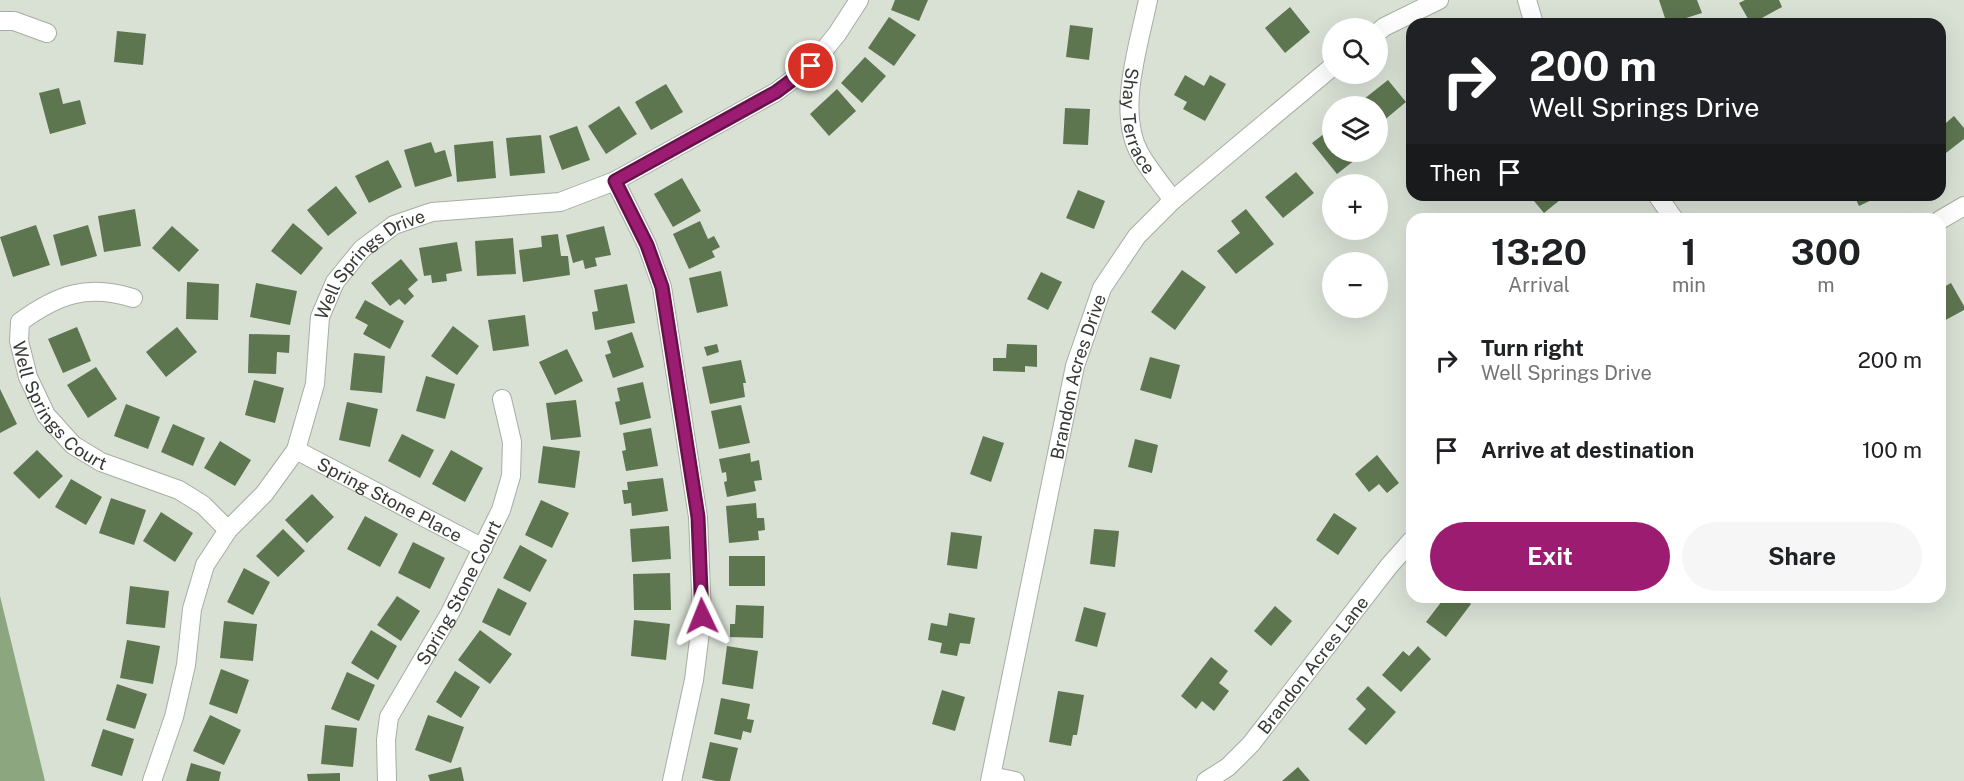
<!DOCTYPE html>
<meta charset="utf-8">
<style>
:root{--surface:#fff;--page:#f6f6f6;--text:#202124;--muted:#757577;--accent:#9c1c71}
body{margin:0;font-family:"Public Sans",sans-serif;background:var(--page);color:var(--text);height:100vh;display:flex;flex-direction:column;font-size:22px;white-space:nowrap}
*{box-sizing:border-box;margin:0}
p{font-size:20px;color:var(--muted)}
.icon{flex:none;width:33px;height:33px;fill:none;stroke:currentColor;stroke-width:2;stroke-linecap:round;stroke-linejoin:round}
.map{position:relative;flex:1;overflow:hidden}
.details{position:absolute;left:1406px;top:213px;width:540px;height:390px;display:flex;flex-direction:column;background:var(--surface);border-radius:18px;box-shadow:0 6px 24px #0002}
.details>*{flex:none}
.guide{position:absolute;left:1406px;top:18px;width:540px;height:183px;border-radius:18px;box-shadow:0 6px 24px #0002;background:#202124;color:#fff;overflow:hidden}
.fabs{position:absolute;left:1322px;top:18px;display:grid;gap:12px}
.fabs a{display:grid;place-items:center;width:66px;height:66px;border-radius:50%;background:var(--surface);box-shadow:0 6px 24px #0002;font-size:30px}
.pin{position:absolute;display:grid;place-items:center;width:51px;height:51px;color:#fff;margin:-26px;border:3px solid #fff;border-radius:50%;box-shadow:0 2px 6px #0007}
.me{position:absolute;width:66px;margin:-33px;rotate:358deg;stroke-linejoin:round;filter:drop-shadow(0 0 4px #0008)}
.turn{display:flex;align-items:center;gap:21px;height:126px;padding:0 24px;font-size:27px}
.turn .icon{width:78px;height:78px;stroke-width:2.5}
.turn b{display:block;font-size:42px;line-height:51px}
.then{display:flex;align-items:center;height:57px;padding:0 24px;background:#0003;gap:12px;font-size:22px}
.eta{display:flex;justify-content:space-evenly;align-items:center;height:102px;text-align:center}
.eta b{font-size:36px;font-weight:700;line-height:42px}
.action{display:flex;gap:12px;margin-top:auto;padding:12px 24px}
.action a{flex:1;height:69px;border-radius:36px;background:var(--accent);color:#fff;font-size:24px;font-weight:700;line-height:69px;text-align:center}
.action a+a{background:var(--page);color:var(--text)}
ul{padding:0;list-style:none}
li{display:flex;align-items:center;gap:18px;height:90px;padding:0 24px}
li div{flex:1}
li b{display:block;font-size:22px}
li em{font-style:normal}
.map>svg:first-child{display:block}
</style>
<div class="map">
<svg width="1964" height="781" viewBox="0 0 1964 781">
<rect width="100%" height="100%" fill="#d9e1d5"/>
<path fill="#8ca77f" d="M0 596 45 781H0Z"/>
<path fill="#5d7650" d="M895 0H928L919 21 891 10Z
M1659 0H1697L1702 13 1667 24Z
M1745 0H1779L1782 7 1751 24 1739 3Z
M1290 7 1310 32 1285 53 1265 28Z
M889 17 916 35 894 66 868 48Z
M1070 25 1093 28 1089 60 1066 57Z
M117 31 146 34 143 65 114 62Z
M865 57 886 76 862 103 841 83Z
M1185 75 1204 86 1210 75 1226 84 1205 121 1183 109 1187 102 1174 95Z
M1388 80 1406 102 1382 122 1377 116V106H1370L1364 99Z
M666 84 683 112 651 130 635 102Z
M59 88 63 104 80 100 86 124 50 134 39 93Z
M837 89 856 111 829 136 810 114Z
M619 106 637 134 606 154 588 126Z
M1065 108 1090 109 1088 145 1063 144Z
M1954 116 1964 128V139L1942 156 1940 153V128Z
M577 126 590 160 562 170 549 136Z
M1329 130 1332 134V152H1365L1337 174 1312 143Z
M541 135 545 173 510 176 506 138Z
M493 141 496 178 457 182 454 145Z
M431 142 435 153 445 150 452 176 415 187 404 150Z
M388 160 402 187 369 203 355 176Z
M1296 172 1314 193 1283 218 1265 197Z
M682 178 701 211 673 227 654 194Z
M336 186 357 213 328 236 307 210Z
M1078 190 1105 201 1094 229 1066 218Z
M1529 195H1566L1544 213Z
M1854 195H1882L1859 206Z
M135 209 141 246 104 252 98 216Z
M1246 209 1274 244 1236 274 1217 251 1240 233 1231 221Z
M700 221 708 239 714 236 720 247 712 251 715 257 689 269 673 234Z
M293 223 323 248 301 275 271 251Z
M36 225 50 265 13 277 0 237Z
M88 225 97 256 61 266 53 235Z
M172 226 199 250 179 272 152 248Z
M604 226 611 255 595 258 597 266 585 269 583 260 573 263 566 235Z
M558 234 561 256H568L570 275 523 282 519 250 542 247 541 236Z
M513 238 516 274 477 276 475 241Z
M457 242 462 271 446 274 447 281 432 283 431 275 424 276 419 248Z
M401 259 418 280 408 289 414 296 405 305 399 299 390 306 371 283Z
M1182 270 1206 287 1175 330 1151 312Z
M721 271 728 306 697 313 689 278Z
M1041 272 1062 282 1048 310 1027 299Z
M187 282 219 284 218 320 186 319Z
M256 283 297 291 290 325 250 317Z
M1951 283 1964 306V310L1940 323V289Z
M627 284 635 323 595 330 592 312 598 311 594 290Z
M365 300 404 321 390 349 363 334 368 325 355 318Z
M525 315 529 346 493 351 488 320Z
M453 326 479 346 457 375 431 356Z
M77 327 91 361 63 373 48 339Z
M177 327 197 352 166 377 146 352Z
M632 332 644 367 613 378 605 355 611 353 607 341Z
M249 334 290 335 289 353 277 352 276 374 248 373Z
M717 344 719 352 707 356 704 347Z
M1007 344 1037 345V367L1025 366V372L993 371V358H1006Z
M567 349 583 381 555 395 539 362Z
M354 353 385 356 382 393 350 390Z
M1150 357 1180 365 1171 399 1140 390Z
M741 360 746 383H743L745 397 710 404 702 367Z
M96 367 117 399 88 418 67 385Z
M426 376 455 384 445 419 416 411Z
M254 380 284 388 275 423 245 415Z
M643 382 651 418 620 425 615 402 620 401 617 388Z
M0 389 17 424 0 433Z
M576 400 581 437 551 440 546 403Z
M347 402 378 409 370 447 339 440Z
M126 404 160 417 148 449 114 436Z
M741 405 750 443 719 449 711 411Z
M173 424 205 438 193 466 161 452Z
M651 428 658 466 626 471 622 451 626 450 623 433Z
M402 434 434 450 420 478 388 461Z
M983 436 1004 443 991 482 970 474Z
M1135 439 1158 445 1152 473 1128 467Z
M220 441 251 460 235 486 204 468Z
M543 446 580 451 575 488 538 483Z
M37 450 63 476 39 499 13 473Z
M451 450 483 468 465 502 432 484Z
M750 453 751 462 759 460 762 480 754 481 756 491 727 497 724 482 727 481 726 472 722 473 719 459Z
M1377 455 1399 483 1387 493 1379 484 1369 492 1355 474Z
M663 478 668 511 632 516 631 503 624 504 622 490H628L627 482Z
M71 479 102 497 86 525 55 507Z
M312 494 334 517 307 543 285 520Z
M111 498 146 510 134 545 99 533Z
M541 500 569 513 552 548 525 535Z
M756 503 757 518H764L765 530 758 531 759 540 729 543 726 506Z
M161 512 193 533 175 562 143 541Z
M1334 513 1357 528 1338 555 1316 540Z
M365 516 398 534 380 567 347 549Z
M669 526 671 559 632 562 630 529Z
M283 529 305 551 278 577 256 556Z
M1094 529 1119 531 1115 567 1090 564Z
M951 532 982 536 977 569 947 565Z
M413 542 445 558 430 589 398 573Z
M520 545 547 560 530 592 503 578Z
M729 556H765V586H729Z
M244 568 270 582 253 615 227 602Z
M670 573 671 610H634L633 574Z
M130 586 169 591 165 628 126 624Z
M498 588 527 603 510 636 482 622Z
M397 596 420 611 401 641 377 625Z
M1445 597H1462L1471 604 1446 637 1426 622Z
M736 605 764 606 763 638 730 637V624H735Z
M1275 606 1292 621 1271 646 1254 631Z
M1084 607 1106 613 1097 647 1075 641Z
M949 613 975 618 970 644 960 643 957 656 940 653 942 643 928 640 931 623 947 626Z
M634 620 670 624 666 660 631 656Z
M224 621 257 624 253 661 220 658Z
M371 630 397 646 378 680 351 663Z
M480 630 512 654 490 684 458 660Z
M127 640 160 646 153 684 120 678Z
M727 646 758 651 753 689 722 684Z
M1418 646 1431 659 1401 692 1382 675 1403 651 1409 656Z
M1211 657 1228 671 1219 683 1229 691 1214 711 1202 701 1196 709 1181 696Z
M221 669 249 680 237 714 209 704Z
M455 671 480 687 461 718 436 702Z
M347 672 375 685 359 721 331 709Z
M117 684 147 694 135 729 106 720Z
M1368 686 1396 712 1366 745 1348 729 1366 709 1356 699Z
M942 690 965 697 955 731 932 724Z
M1058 691 1084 695 1077 735H1073L1071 746 1049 742Z
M721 698 750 704 747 719 754 720 751 733 743 731 741 740 714 734Z
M210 715 241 730 224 765 193 751Z
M428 715 464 727 451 763 415 750Z
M325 725 357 728 353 767 321 764Z
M103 729 134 739 122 776 91 766Z
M710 742 738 748 730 781H716L702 778Z
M191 763 221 772 219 781H186Z
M461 767 464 781H430L428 775Z
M1298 767 1310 781H1282Z
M340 773V781H308L307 774Z"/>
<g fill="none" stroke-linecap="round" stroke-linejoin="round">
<g stroke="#a6aea3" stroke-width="20">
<g id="minor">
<path id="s1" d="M1148 0C1139 45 1116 112 1140 154 1149 170 1162 185 1173 200"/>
<path d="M1527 0 1534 24"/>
<path d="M0 21H14L47 33"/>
<path d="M1377 33 1384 27 1439 0"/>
<path d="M615 181 647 245 662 287 698 517 702 616 694 680 672 781"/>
<path d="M1657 195 1674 219"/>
<path d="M1940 220 1964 206"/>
<path id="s2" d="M133 298C88 284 58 294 20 322L19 341 28 377 46 415 73 445 101 462 179 490 203 505 228 530"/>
<path id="s3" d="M296 450 483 548"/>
<path d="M991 776 1015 781"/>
<path id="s4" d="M152 781 174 717 186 665 192 609 205 565 228 530 264 494 296 450 315 384 320 317 335 282 362 249 394 225 432 212 560 202 615 181 776 92 811 66 837 34 859 0"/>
<path id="s5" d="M387 781 386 740 389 717 450 613 501 510 511 476 512 442 502 399"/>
<path id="s6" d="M990 781 1075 366 1102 288 1137 236 1173 200 1332 67"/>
<path id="s7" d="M1206 781 1228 767 1251 744 1389 566 1412 540"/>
</g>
</g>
<use href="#minor" stroke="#fff" stroke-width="18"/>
</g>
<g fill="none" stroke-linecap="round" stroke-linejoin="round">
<g stroke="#651249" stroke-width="15">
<path id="route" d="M702 616 698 517 662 287 647 245 615 181 776 92 811 66"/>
</g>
<use href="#route" stroke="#9c1c71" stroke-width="10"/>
</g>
<g text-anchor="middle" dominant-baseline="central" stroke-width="6" stroke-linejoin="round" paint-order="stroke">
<g font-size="18" fill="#363934" stroke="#fff">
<text stroke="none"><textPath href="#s1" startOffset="124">Shay Terrace</textPath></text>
<text stroke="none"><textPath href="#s4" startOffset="582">Well Springs Drive</textPath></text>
<text stroke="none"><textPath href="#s6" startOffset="414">Brandon Acres Drive</textPath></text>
<text stroke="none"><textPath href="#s2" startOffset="219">Well Springs Court</textPath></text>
<text stroke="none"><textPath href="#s3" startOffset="106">Spring Stone Place</textPath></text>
<text stroke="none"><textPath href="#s5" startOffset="207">Spring Stone Court</textPath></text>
<text stroke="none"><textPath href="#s7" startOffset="159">Brandon Acres Lane</textPath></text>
</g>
</g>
</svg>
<div class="fabs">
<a><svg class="icon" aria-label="search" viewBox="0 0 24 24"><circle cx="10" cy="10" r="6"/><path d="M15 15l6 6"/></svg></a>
<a><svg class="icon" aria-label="layers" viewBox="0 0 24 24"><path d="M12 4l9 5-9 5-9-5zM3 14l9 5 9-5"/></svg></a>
<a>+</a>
<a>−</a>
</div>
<div class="pin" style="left:811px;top:66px;background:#d93025"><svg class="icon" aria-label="arrive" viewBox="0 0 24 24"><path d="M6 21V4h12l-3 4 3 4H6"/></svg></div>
<svg class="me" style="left:702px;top:616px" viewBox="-20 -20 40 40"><path d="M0-17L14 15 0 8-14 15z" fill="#9c1c71" stroke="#fff" stroke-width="4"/></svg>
<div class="guide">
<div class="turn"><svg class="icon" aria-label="right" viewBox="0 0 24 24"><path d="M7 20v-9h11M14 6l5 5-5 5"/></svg><div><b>200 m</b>Well Springs Drive</div></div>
<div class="then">Then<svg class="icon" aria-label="arrive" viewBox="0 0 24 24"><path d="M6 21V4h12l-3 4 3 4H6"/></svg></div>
</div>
<section class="details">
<div class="eta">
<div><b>13:20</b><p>Arrival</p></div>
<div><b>1</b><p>min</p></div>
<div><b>300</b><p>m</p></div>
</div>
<ul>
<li><svg class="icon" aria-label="right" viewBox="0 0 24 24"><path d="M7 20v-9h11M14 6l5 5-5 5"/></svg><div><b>Turn right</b><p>Well Springs Drive</p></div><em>200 m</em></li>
<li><svg class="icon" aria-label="arrive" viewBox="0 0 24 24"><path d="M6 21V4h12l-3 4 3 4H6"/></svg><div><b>Arrive at destination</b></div><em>100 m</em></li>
</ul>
<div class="action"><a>Exit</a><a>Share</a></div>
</section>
</div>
